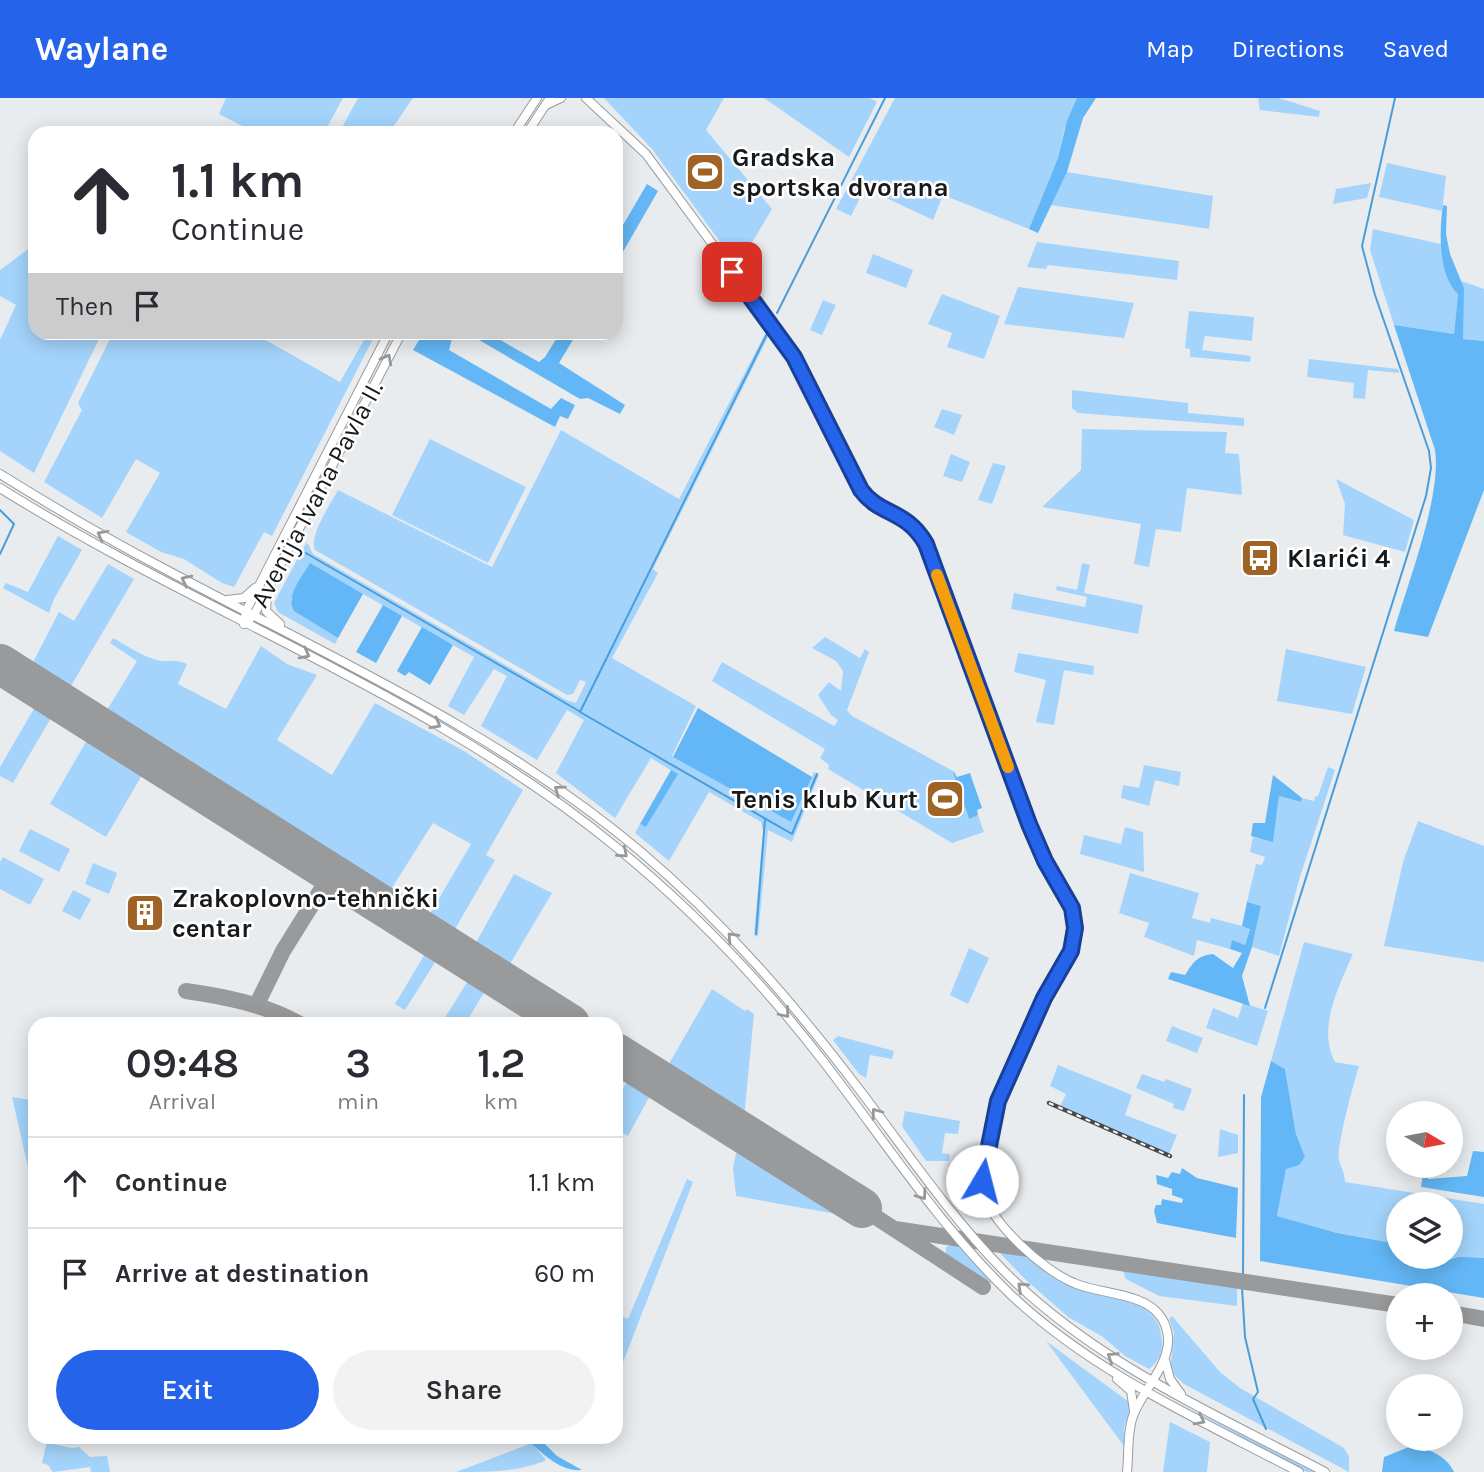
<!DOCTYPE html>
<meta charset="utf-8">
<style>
:root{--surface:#fff;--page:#f2f2f3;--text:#2b2b33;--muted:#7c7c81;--line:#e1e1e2;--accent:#2563eb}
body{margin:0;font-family:Karla,sans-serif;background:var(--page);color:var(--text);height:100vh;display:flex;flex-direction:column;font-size:26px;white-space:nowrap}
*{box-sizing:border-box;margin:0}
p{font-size:23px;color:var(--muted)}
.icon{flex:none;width:38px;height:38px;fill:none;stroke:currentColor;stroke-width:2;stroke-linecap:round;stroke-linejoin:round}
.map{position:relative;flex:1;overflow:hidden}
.drawer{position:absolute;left:28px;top:919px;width:595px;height:427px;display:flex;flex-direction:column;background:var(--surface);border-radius:21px;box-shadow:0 4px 18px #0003}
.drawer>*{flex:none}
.guide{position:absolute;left:28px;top:28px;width:595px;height:214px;border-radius:21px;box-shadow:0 4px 18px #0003;background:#fff;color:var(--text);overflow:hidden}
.needle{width:46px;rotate:100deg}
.buttons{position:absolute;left:1386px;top:1003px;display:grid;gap:14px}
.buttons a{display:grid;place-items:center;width:77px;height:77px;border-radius:50%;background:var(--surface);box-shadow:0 4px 18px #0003;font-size:35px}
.pin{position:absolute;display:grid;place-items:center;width:60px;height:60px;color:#fff;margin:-30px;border-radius:14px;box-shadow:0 4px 10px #0006}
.me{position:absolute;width:77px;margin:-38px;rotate:8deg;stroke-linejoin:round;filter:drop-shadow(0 0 5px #0008)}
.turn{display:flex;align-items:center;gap:24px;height:147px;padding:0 28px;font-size:32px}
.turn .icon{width:91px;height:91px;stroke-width:2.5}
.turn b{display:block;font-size:49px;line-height:60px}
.then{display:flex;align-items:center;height:66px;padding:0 28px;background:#0003;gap:14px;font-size:26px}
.eta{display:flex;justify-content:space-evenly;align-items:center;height:119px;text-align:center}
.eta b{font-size:42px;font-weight:600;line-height:49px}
.action{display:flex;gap:14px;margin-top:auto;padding:14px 28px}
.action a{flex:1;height:80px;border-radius:42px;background:var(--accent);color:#fff;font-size:28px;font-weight:600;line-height:80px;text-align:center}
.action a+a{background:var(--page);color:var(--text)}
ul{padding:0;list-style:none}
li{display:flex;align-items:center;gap:21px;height:91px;padding:0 28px;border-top:2px solid var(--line)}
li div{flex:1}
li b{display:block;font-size:26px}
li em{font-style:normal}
header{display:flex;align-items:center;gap:42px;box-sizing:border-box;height:98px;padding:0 35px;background:var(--accent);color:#fff}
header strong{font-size:33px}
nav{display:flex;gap:38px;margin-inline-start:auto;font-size:24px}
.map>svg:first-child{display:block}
</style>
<header>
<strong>Waylane</strong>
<nav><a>Map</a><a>Directions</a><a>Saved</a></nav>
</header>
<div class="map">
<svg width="1484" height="1374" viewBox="0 0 1484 1374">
<rect width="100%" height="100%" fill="#e9ecef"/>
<path fill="#a4d4fb" d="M226 0H343L325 33 327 35H256L219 16Z
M358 0H413L389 35H339Z
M604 0H724L706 32 772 111 738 168 652 51Z
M764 0H870L877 4 849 59Z
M895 0H1077L1064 33 1058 60 1029 131 943 97 933 122 865 90 851 118 836 111Z
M1258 0H1279L1320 13 1319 19 1260 12Z
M1387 65 1446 78 1442 113 1379 99Z
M1067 74 1213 98 1209 131 1051 107Z
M1371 85 1367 100 1333 106 1336 91Z
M1373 131 1441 146C1442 161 1447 186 1458 196L1454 236 1394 227 1370 152Z
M1037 144 1179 163 1177 182 1048 167 1046 171 1027 169Z
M35 146V234L102 235 34 375 0 353V242L16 207 0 198V172Z
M873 156 913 172 906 190 866 175Z
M1461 183 1484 191V243L1463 241Z
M1018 189 1134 205 1124 240 1004 226Z
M942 196 1000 218 984 261 947 249 952 235 928 226Z
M823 202 836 207 822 237 810 232Z
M1189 213 1254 219 1252 243 1205 238 1202 252 1251 258 1250 264 1190 259V251L1185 250Z
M768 230 771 233 653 471 658 475 612 560 696 608 672 658 791 724 814 674 819 677 792 744 768 732 758 839 754 837 763 733 761 724 709 694 669 763 635 735 640 726 646 729 677 676 651 660 615 720 556 675 584 622 567 612 537 662 481 628 507 578 494 571 464 617 448 608 474 559 310 466 291 501 295 513 338 540 335 546 278 514 274 505 306 445 308 446 313 456 566 602 576 605 586 584 580 582 573 596 567 597 315 452C308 439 331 405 338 392L492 469 561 332 679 401Z
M113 235H253L340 284 368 235H376L272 438 264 434 234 489 222 485 184 461 161 454 126 434 160 375 136 361 102 420 44 384 82 312 78 305Z
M1309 261 1398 271 1399 275 1368 272 1365 301 1353 300 1354 285 1307 279Z
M1072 292 1188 305V315L1244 320V328L1078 315 1072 310Z
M942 311 962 317 954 337 934 329Z
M1082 331 1227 334 1225 355 1239 356 1242 397 1187 390 1181 434 1156 431 1149 469 1134 466 1141 426 1042 409 1081 372Z
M430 341 526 389 488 465 392 417Z
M951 356 970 364 962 384 943 378Z
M993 365 1006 368 992 406 978 402Z
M1336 381 1414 422 1405 454 1343 437 1345 406Z
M58 438 82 452 54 501 49 515 3 490 6 485 28 494Z
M1082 465 1090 467 1084 495 1143 507 1138 536 1011 511 1014 495 1085 509 1087 499 1056 492 1057 488 1077 492Z
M108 466 134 481 68 593 30 570 59 514 74 523Z
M825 539 860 560 865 551 869 554 847 612 852 618 955 674 968 720 978 717 984 734 952 745 828 671 829 667 820 660 825 651 712 583 722 564 834 628 838 622 831 617 818 597 829 584 841 593 843 573 836 563 812 550Z
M113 540C126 547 140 557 154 561 166 566 174 560 187 566L178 586 226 611 261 548 287 566 317 577 277 642 332 677 375 605 464 653 523 692 486 757 495 762 452 836 427 821 471 746 433 725 388 796 104 617 137 563 110 545Z
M1286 551 1366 569 1352 616 1277 603Z
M1018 555 1094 568 1093 577 1064 572 1054 627 1036 624 1046 582 1014 574Z
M39 602 55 613 13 685 0 678V669Z
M90 637 145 672 106 739 50 706Z
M1144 667 1181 674 1179 688 1155 682 1149 708 1121 700 1123 687 1139 690Z
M1328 669 1335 672 1299 782 1279 858 1252 849 1261 808 1247 804 1256 766 1262 767 1265 759 1250 754 1253 739 1273 743 1279 698 1301 704 1302 700 1314 703 1315 699 1318 698Z
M1418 723 1484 748V864L1384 848 1403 764Z
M1125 729 1143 734 1144 774 1080 756 1084 737 1121 746Z
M30 731 70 751 59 774 19 753Z
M3 759 44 781 30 807 0 791V764Z
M93 765 117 775 109 796 85 786Z
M1130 775 1199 795 1192 820 1210 825 1211 820 1250 830 1245 847 1233 843 1230 851 1197 842 1194 858 1144 839 1149 825 1119 815Z
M514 776 552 795 507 871 473 850Z
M73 792 91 801 80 822 62 813Z
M1304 844 1353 856C1339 888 1317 930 1335 964L1359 968C1354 984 1336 1050 1339 1062 1341 1070 1345 1075 1345 1084L1484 1106V1160C1467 1159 1450 1163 1433 1159L1451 1158V1106H1398V1146L1337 1135 1277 1118 1286 1071 1305 1059 1296 1036 1285 971 1271 963Z
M969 850 989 860 968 906 950 897Z
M428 851 439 858 405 912 395 906Z
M471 878 488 888 465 926H441Z
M712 891 745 913 747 911 754 916 744 1020 666 971Z
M1243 905 1268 913 1257 948 1206 930 1213 910 1238 920Z
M1172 928 1203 940 1197 955 1166 943Z
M838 938 894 953 892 961 870 957 866 980 859 976 833 942Z
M1058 967 1132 997 1125 1017 1177 1037 1169 1056 1060 1009 1066 996 1050 988Z
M1142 976 1164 984 1166 981 1192 991 1184 1013 1173 1010 1174 1006 1136 990Z
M631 977 653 992 628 1038 616 1031V1002Z
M12 999 31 1002 35 1023V1100Z
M905 1013 960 1023 958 1036 945 1035 942 1055 950 1056 949 1063H926L902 1028Z
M1220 1031 1238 1037V1055L1218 1059Z
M738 1046 825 1100 848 1118 736 1098 733 1070Z
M687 1081 693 1084 620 1272 616 1269V1216L628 1221Z
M956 1144 992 1183 989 1188 946 1157V1149Z
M994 1149C1003 1151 1018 1150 1025 1156 1039 1165 1047 1178 1063 1185 1095 1200 1161 1195 1162 1243 1163 1254 1158 1265 1149 1271L1125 1258 1103 1239 1068 1219 1025 1181Z
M1122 1170 1237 1188V1208L1159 1198 1126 1181Z
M1172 1218 1220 1274 1240 1290 1344 1350 1349 1358V1374L1184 1286 1170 1273 1174 1235 1169 1221Z
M1046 1243 1129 1304 1131 1307 1124 1330V1348Z
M1165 1298C1215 1324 1267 1348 1317 1374H1307Z
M1170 1324 1210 1344 1207 1374H1163Z
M48 1339H54L53 1346 72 1350 79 1349 90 1359 107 1358 110 1374H91L90 1369 53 1374 48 1367 42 1365Z
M532 1345 546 1362C521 1374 486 1374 456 1374Z"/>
<path fill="#63b7f6" d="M1077 0H1096L1083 20 1067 74 1038 135 1029 131 1058 60 1067 23Z
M647 86 658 93 616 166V139Z
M1443 107 1447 108 1446 136 1450 156 1464 190 1463 241 1484 243V392L1428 539 1394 533C1407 487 1442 398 1435 352L1394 227 1454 236 1458 196C1438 178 1439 132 1443 107Z
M424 234 462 235 453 237 449 252 551 311 561 300 575 307 568 321 560 318 555 329 413 252Z
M467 235H495L502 243 539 264 545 259 560 235H577L559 265 625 307 620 316 588 300 580 301Z
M310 465 363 496 338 540 294 513C285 498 302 479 310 465Z
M383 507 402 518 376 565 356 554Z
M422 529 453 547 430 587 409 574 405 578 397 573Z
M698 610 812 679 791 724 673 659Z
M671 672 678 676 646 729 640 726Z
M953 674 957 679 970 675 982 710 977 712 978 717 969 721Z
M1273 677 1302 700 1301 704 1279 698 1273 744 1251 738 1253 725H1265Z
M1247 804 1261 808 1252 849 1242 878 1250 908 1168 881 1171 874 1185 877C1193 864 1198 857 1213 856L1233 870 1242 855 1230 851 1232 842 1245 847 1250 831 1242 828Z
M1271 963 1285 971 1296 1036 1305 1059 1299 1067 1286 1071 1277 1118 1337 1135 1398 1146V1158L1433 1159 1447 1162 1460 1159 1484 1160V1200L1260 1163 1261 999Z
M1473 1053 1484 1054V1099L1421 1089 1424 1068H1428V1081L1467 1078Z
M1182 1070 1197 1080 1238 1090 1236 1140 1157 1125 1154 1113 1156 1107H1161L1162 1101 1182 1105 1183 1101 1172 1097V1091L1157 1086 1156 1077 1168 1080 1172 1074 1180 1076Z
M524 1339H538L557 1358 582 1372C558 1374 540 1352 524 1339Z
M1414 1347C1430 1352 1447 1358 1454 1374H1382L1384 1359Z"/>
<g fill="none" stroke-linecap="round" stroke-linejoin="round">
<path stroke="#499ddb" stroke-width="2" d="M777 215 885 0
M768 234 580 614 792 736 817 676
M0 412 14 426 0 456
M304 454 579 613
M756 836 765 721
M1265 910 1426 398 1431 370 1429 353 1375 197 1362 148 1395 0
M1243 1178 1244 997
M1242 1189 1245 1239 1258 1294 1253 1301 1266 1331"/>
<path stroke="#989a9c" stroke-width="16" d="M186 893C227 899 263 906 300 926
M257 906 283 853 331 776
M862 1110 983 1189
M895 1131 1398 1207
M1451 1215 1484 1221"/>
<path stroke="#989a9c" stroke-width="40" d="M0 566 570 926
M616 955 862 1110"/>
<g stroke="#999c9f" stroke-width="10">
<path id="major" d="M586 0 646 56 781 239C814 286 830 343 861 391 875 413 905 414 920 436L1030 728C1034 740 1039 751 1045 762 1055 782 1072 801 1075 824 1077 853 1058 873 1045 897 1023 941 974 1044 983 1092 990 1125 1044 1173 1074 1185 1105 1199 1163 1192 1168 1239 1170 1269 1140 1294 1132 1321 1127 1338 1129 1356 1127 1374
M546 7 561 0
M514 35 537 0
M527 35 550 0
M0 376C53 409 106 440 161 469 325 557 496 632 640 753 724 824 795 907 862 995 908 1056 951 1119 1004 1173 1094 1264 1213 1315 1325 1374
M0 390C201 516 431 597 616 749 693 812 762 884 823 963 884 1042 938 1126 1010 1196 1092 1274 1200 1322 1299 1374
M267 497 266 513 280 526
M227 502 244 500 255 490
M244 526 254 517 402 234
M244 526 246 513 389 234
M1165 1262 1170 1281 1181 1296
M1117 1281 1131 1293 1134 1313"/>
</g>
<use href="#major" stroke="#fff" stroke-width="8"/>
<g stroke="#48494a" stroke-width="4.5">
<path id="rail" d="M1049 1005 1170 1058"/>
</g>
<use href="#rail" stroke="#fff" stroke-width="2" stroke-dasharray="5" stroke-linecap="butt"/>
</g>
<defs><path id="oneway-chevron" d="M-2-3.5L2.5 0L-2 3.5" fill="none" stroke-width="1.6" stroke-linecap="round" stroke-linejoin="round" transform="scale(1.75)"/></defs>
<g stroke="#979898">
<use href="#oneway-chevron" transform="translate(387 261) rotate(-62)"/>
<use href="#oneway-chevron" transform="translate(102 437) rotate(-151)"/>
<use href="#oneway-chevron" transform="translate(186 482) rotate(-153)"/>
<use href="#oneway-chevron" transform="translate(305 556) rotate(28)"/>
<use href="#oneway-chevron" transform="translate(436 626) rotate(30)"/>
<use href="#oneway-chevron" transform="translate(559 692) rotate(-144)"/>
<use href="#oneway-chevron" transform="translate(623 755) rotate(40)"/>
<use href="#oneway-chevron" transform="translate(732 839) rotate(-133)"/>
<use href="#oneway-chevron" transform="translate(785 915) rotate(50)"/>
<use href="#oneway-chevron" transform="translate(876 1015) rotate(-126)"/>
<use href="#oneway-chevron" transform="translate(922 1097) rotate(54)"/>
<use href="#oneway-chevron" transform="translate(1022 1189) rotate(-137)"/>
<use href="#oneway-chevron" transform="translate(1112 1259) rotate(-147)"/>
<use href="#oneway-chevron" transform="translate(1200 1322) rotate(28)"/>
</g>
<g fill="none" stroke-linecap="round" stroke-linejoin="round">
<g stroke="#184099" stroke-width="18">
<path id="route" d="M732 174 794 259 861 392C880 418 906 411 926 446L1029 726 1045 763 1072 810 1075 830 1071 853 1044 900 998 1003 982 1083"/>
</g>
<use href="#route" stroke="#2563eb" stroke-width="12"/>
<path stroke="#f59e0b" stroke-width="12" d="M937 477 1008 669"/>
</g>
<defs>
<g id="stadium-square" transform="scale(2.0125)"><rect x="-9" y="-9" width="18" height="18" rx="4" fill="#9f6425" stroke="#fff"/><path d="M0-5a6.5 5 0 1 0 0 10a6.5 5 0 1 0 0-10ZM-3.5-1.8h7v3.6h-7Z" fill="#fff"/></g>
<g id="bus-square" transform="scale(2.0125)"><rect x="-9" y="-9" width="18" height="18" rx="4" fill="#9f6425" stroke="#fff"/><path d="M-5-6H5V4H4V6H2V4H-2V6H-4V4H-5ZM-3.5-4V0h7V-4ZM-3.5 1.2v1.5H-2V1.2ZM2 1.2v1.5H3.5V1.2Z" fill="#fff"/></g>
<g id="building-square" transform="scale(2.0125)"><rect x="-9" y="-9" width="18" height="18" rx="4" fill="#9f6425" stroke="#fff"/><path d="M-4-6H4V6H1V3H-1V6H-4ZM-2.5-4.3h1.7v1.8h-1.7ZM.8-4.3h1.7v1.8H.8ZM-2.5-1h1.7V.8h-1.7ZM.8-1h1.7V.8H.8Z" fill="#fff"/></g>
</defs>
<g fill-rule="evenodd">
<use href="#stadium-square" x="705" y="74"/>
<use href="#bus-square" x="1260" y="460"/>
<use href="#stadium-square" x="945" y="701"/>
<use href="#building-square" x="145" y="815"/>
</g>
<g text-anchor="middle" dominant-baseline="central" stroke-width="5" stroke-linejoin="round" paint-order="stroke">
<g font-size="26" font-weight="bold" fill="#18191a" stroke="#fff" text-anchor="start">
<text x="732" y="59">Gradska<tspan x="732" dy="30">sportska dvorana</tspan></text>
<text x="1287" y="460">Klarići 4</text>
<text x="918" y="701" text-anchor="end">Tenis klub Kurt</text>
<text x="172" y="800">Zrakoplovno-tehnički<tspan x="172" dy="30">centar</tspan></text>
</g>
<g font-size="26" fill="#18191a" stroke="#fff">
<text transform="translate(317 396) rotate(-62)">Avenija Ivana Pavla II.</text>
</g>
</g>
</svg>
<div class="buttons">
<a><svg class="needle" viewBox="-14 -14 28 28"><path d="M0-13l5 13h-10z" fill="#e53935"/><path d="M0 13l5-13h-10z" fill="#7c7c81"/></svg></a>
<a><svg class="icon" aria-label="layers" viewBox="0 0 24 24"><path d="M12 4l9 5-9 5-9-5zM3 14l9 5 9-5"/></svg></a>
<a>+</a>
<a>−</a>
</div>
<div class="pin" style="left:732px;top:174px;background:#d93025"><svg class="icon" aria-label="arrive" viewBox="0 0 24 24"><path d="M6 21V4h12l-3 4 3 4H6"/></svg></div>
<svg class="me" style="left:982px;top:1083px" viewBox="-20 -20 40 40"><circle r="19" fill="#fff"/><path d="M0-13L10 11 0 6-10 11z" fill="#2563eb"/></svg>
<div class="guide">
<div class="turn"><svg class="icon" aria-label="ahead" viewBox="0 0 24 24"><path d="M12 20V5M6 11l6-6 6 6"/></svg><div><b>1.1 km</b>Continue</div></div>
<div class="then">Then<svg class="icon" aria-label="arrive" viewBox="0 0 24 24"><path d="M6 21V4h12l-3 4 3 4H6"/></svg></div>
</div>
<section class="drawer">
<div class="eta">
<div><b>09:48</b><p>Arrival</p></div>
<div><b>3</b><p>min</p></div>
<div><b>1.2</b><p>km</p></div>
</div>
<ul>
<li><svg class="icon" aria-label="ahead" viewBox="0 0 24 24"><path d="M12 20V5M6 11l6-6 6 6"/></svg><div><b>Continue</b></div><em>1.1 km</em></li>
<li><svg class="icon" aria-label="arrive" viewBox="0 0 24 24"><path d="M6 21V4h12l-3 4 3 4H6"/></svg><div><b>Arrive at destination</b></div><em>60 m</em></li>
</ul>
<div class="action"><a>Exit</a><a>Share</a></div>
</section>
</div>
